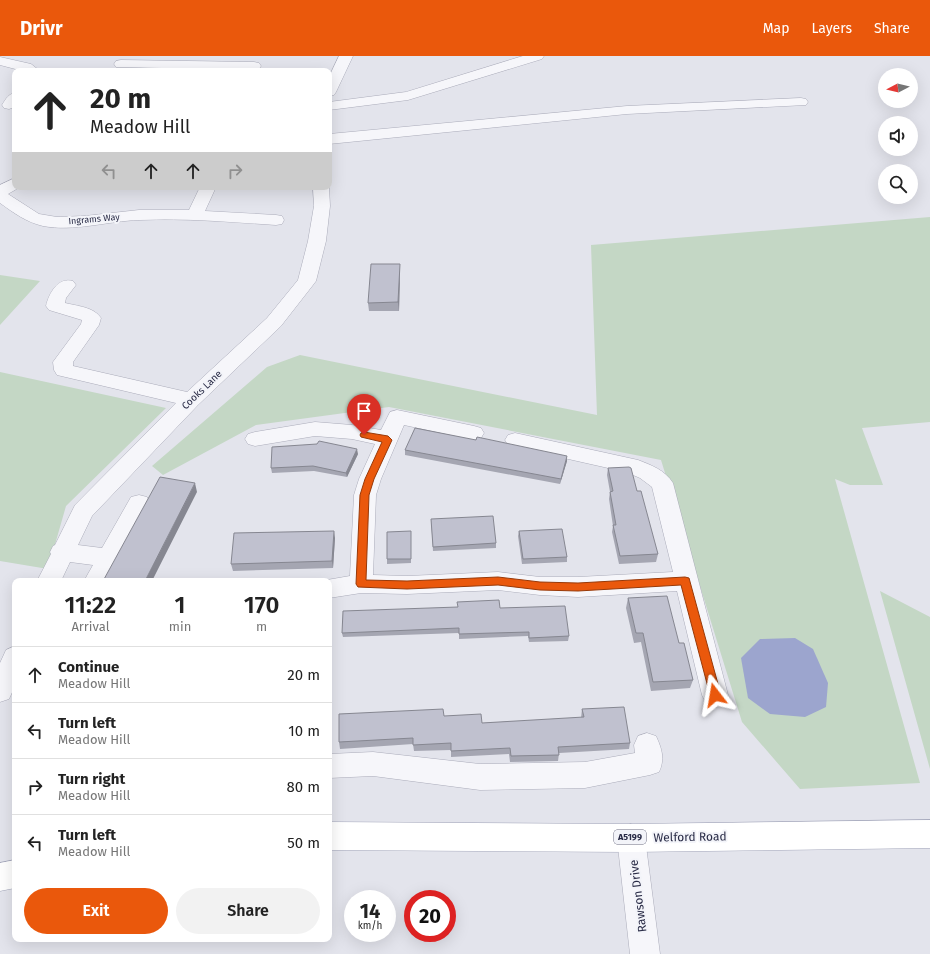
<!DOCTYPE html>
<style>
:root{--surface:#fff;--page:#f2f2f2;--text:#222;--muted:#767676;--line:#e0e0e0;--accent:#ea580c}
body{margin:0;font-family:"Fira Sans",sans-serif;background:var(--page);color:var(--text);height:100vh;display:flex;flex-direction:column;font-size:15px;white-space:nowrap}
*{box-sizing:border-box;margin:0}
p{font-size:13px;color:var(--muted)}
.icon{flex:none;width:22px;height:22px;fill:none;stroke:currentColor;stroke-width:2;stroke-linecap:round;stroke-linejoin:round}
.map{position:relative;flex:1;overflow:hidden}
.details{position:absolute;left:12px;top:522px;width:320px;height:364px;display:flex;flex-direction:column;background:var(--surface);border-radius:8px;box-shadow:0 4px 16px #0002}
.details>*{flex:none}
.banner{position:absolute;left:12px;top:12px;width:320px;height:122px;border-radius:8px;box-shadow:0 4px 16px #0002;background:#fff;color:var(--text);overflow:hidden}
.needle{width:26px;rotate:263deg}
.buttons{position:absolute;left:878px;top:12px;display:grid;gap:8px}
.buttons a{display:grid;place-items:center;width:40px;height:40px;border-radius:50%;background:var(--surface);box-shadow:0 4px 16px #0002;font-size:20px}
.speed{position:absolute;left:344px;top:834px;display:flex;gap:8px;font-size:20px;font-weight:700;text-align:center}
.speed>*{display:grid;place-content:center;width:52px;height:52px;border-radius:50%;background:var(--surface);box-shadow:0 4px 16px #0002;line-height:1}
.speed small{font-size:10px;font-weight:400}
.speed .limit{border:6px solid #d22;background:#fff;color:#111}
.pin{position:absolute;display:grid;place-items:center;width:34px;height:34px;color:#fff;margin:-41px -17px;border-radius:50% 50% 50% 0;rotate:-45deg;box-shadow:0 0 4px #0007}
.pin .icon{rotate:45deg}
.me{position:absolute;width:44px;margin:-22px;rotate:346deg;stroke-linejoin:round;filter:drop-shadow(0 0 3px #0008)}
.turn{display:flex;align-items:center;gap:14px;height:84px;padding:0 12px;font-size:18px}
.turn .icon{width:52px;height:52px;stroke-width:2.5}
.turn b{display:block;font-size:28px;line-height:34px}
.lanes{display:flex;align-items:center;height:38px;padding:0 12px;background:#0003;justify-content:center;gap:20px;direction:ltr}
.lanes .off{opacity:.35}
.eta{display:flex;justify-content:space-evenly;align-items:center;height:68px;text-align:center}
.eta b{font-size:24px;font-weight:600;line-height:28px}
.cta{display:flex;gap:8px;margin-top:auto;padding:8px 12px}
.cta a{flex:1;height:46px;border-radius:24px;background:var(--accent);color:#fff;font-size:16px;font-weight:600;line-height:46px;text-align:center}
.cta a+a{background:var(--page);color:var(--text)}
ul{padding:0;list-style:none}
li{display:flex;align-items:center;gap:12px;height:56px;padding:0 12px;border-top:1px solid var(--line)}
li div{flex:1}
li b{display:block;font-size:15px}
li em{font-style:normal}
header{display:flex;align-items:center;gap:24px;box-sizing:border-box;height:56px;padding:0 20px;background:var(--accent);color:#fff}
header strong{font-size:19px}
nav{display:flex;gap:22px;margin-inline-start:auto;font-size:14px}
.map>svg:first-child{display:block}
</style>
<header>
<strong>Drivr</strong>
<nav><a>Map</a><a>Layers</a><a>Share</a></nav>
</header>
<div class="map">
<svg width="930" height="898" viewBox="0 0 930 898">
<rect width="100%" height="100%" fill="#e3e4ec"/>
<path fill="#c4d7c5" d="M930 161V366L862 372 883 429H850L835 423 920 727 800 733 742 666 661 404 389 351 256 369 163 419 152 410 267 311 300 299 597 359 591 189Z
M0 219 40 225 0 269Z
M0 316 166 352 66 450 48 513 0 505Z
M880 535 930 561V713Z"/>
<path fill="#9ca5ce" d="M795 582 813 593 828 627 826 651 805 661 770 658 748 642 741 602 760 583Z"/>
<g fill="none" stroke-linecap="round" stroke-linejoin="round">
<g stroke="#abacba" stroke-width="1">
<path id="minor" d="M339 0H353L336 36 334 39 329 40V21Z
M523 0H544L542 3 408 44 329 54V46L406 36Z
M0 1 31 8 40 15H23L0 9Z
M121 4 254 6 259 7 261 10 259 13 254 14 116 11 114 8 116 5Z
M15 37V51L9 53 4 52 2 49C6 43 8 38 15 37Z
M801 42 806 43 808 46 806 49 627 58 329 88V78L627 50Z
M15 122V131H20L8 138 39 158 57 161 85 160 139 154H189L200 131H216L205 155 276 159 282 160 284 164 282 168 276 169C231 166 185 162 139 164 108 165 74 176 43 170 26 166 14 157 0 147V129Z
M313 131H329L330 150 326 185 316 225 313 229 281 270 198 349 92 460 78 489 102 492 131 441 139 439 147 441 150 447 108 525H84L93 509 70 506 61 525H37L51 498 50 496 53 490 55 489 75 449 176 347 57 319 54 314 53 306 81 268 82 264 49 254 46 250C49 237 58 221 73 225L76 229 66 242 65 247C77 250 94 251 101 262L99 269 73 306V310L187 336 267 262 298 224 308 185 314 150Z
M397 354 474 370 481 372 484 377 481 382 474 384 404 369 381 423 376 439 373 519 407 520 498 516 540 521H578L673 516 652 431 640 422 626 416 515 391 508 389 505 384 508 379 515 377 638 404C651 409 665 414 673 427L728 639 724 647 715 650 706 647 702 639 677 535 578 541 540 539 498 534 407 538 361 537 329 542V525H321L350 520 354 439 359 423 375 388 352 383 315 380 255 390 248 388 245 383 248 378 255 376 315 366 352 369 381 374 390 356Z
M15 590V630L9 643 0 646V607L6 594Z
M647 677 656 680C662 693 665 703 659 716L650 719 585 732 480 734 373 720 329 722V698L373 696 480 708 585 706 635 697 634 689 638 680Z
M631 768 641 772 645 782 660 898H630L617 782 621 772Z"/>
</g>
<g stroke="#a1a4b9" stroke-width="1">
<path id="major" d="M930 764V792L631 796 329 794V766L631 768Z
M15 804V832L0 835V807Z"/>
</g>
<use href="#minor" fill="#f6f6fa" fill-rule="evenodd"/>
<use href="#major" fill="#fff" fill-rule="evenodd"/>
</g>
<path fill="#a5a6b2" d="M400 216 399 255H369L368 247Z
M405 394 567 405 560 428 405 399Z
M358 398 347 421 314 415 272 417 271 412Z
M608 412 637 435 658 498 656 506 619 508 612 476 613 470 609 443 610 436 607 419Z
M431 463 496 487V492L433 495Z
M519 475 567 501V506L522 508 518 480Z
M411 480V507L387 508V503Z
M335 482 333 512 233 515 231 508Z
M628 542 679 587 693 624 690 632 651 635 641 586 634 587 626 552Z
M458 551 500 552 569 580 568 585 529 586 528 580 459 583V577L343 581 342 577Z
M582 653 630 687 629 693 559 697 558 705 510 706 509 698 451 701V694L414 695 413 688 340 693 339 686 444 660 482 667 581 662Z"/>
<path fill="#868791" d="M400 208V216L399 255 398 246Z
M357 393 358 398 347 421 346 417Z
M567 400V405L560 428 561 423Z
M195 427 197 436 152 525H145Z
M334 475 335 482 333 512 332 505Z"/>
<path fill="#c0c1cf" stroke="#868791" d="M371 208H400L398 246 368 247Z
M415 372 476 384 477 381 567 400 561 423 405 394Z
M319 385 357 393 346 417 313 410 271 412 272 391 317 388Z
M629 411 631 412 637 435H641L658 498 620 500 613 469H616L610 436 613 435 608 412Z
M160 421 195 427 145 525H103Z
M493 460 496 487 433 491 431 463Z
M562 473 567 501 523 503 519 475Z
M334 475 332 505 231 508 234 477Z
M411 475V503H387V476Z
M667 540 679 587H684L693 624 653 626 643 577H636L628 542Z
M499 544 500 552 565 550 569 580 529 582V576L459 578V572L342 577 343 555 458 551 457 546Z
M624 651 630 687 558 691 559 699 511 700 510 692 451 695V687L413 689V682L339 686V658L443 653 444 660 481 658 482 667 584 661 582 653Z"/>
<path fill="#ea580c" stroke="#983908" d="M364 376 388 380 392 384 374 423 369 439 366 524 407 525 498 521 540 526 578 527 685 521 689 522 721 639 719 642 715 644 712 642 710 639 681 529 578 535 540 534 498 529 407 533 358 531 356 528 360 439 365 423 382 386 361 381 360 379 361 377Z"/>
<g text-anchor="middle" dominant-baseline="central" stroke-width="4" stroke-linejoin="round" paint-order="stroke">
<g font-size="9" fill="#292b46" stroke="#f3f4f9">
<text transform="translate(94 163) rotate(-5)">Ingrams Way</text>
</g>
<rect fill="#f3f4f9" stroke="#66677c" stroke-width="1" x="614" y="774" width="32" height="14" rx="3"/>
<g font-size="9" font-weight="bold" fill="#292b46">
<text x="630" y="781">A5199</text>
</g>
<g font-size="10" fill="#292b46" stroke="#f3f4f9">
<text transform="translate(202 334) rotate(-44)">Cooks Lane</text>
</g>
<g font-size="12" fill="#292b46" stroke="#f3f4f9">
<text transform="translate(690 781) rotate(-1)">Welford Road</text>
<text transform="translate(638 840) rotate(-97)">Rawson Drive</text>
</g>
</g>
</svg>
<div class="buttons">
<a><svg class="needle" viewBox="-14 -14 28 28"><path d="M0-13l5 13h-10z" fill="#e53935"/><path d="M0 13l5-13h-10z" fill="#767676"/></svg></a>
<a><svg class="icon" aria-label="sound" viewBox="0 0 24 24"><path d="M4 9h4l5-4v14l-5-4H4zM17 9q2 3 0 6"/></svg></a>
<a><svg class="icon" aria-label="search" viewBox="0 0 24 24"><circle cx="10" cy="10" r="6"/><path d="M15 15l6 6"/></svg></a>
</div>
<div class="speed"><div>14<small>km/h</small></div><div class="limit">20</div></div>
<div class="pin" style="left:364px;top:379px;background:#d93025"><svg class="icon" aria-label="arrive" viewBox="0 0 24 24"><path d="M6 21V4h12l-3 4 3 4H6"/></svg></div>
<svg class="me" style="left:715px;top:639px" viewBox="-20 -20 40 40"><path d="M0-17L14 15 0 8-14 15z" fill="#ea580c" stroke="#fff" stroke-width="4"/></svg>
<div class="banner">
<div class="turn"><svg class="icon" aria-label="ahead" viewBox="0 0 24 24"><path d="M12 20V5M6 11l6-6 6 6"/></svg><div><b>20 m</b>Meadow Hill</div></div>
<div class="lanes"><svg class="icon off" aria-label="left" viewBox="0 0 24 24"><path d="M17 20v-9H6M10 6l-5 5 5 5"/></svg><svg class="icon" aria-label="ahead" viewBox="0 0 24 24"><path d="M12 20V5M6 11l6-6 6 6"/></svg><svg class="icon" aria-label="ahead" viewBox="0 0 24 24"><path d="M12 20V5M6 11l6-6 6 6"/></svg><svg class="icon off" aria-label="right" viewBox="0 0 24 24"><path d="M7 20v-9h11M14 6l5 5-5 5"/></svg></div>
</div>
<section class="details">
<div class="eta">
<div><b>11:22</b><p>Arrival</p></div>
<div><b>1</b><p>min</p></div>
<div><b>170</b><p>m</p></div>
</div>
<ul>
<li><svg class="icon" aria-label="ahead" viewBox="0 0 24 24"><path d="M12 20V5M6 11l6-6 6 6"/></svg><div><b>Continue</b><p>Meadow Hill</p></div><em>20 m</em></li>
<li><svg class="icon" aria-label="left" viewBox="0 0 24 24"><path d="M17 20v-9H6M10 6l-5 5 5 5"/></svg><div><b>Turn left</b><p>Meadow Hill</p></div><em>10 m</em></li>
<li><svg class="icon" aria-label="right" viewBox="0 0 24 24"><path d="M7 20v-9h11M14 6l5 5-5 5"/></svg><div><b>Turn right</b><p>Meadow Hill</p></div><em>80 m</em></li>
<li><svg class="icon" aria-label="left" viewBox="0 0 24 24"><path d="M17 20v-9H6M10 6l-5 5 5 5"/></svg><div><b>Turn left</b><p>Meadow Hill</p></div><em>50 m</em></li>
</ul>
<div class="cta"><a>Exit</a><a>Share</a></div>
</section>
</div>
